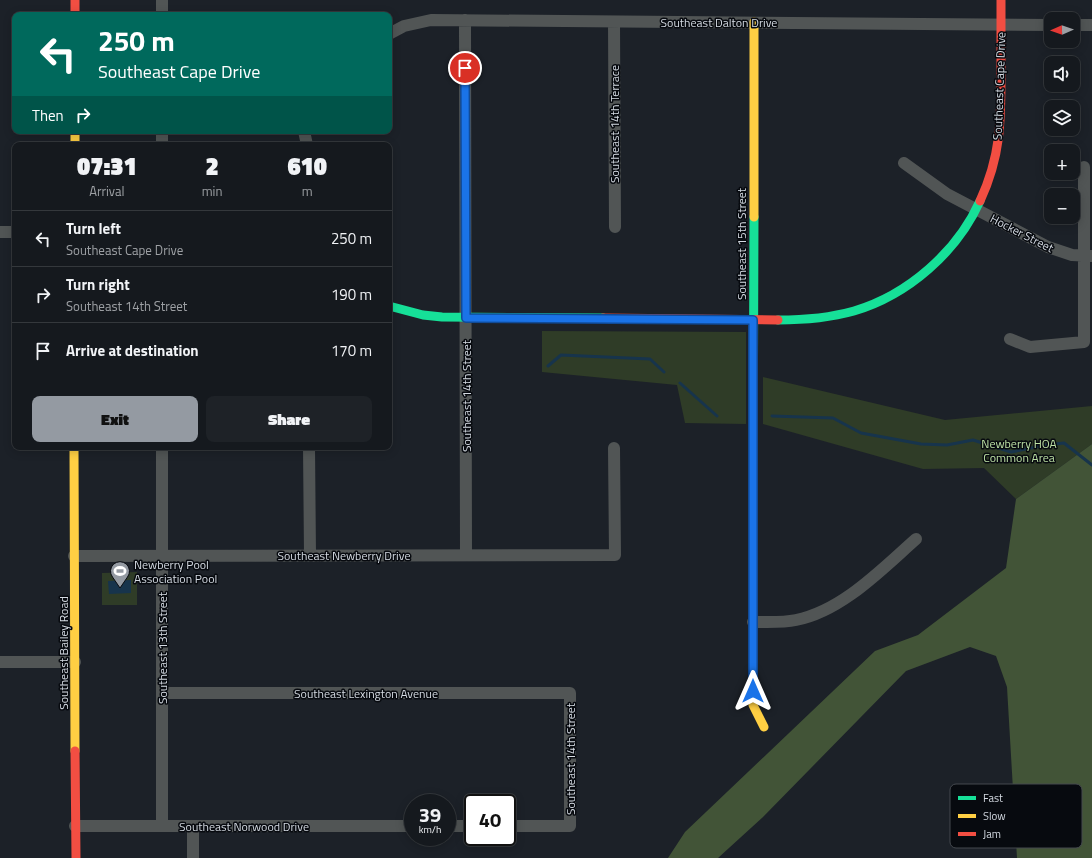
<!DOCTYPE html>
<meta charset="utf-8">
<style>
:root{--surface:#15191e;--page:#1e2227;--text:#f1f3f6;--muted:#9da0a4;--line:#34383c;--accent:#949aa2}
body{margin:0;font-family:"Titillium Web",sans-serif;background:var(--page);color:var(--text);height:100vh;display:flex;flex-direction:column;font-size:15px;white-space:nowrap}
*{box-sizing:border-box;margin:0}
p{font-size:13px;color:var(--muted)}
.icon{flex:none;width:22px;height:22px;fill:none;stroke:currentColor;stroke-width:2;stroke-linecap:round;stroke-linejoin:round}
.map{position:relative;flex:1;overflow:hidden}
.panel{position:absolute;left:12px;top:142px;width:380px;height:308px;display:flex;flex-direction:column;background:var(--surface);border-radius:8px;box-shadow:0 2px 10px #0003,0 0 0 1px var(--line)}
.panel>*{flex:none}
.hud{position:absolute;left:12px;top:12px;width:380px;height:122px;border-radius:8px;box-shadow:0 2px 10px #0003,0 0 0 1px var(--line);background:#00695c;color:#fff;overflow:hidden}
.needle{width:26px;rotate:268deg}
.buttons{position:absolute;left:1044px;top:12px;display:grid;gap:8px}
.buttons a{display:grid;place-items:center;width:36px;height:36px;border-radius:8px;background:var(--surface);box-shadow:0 2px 10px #0003,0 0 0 1px var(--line);font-size:20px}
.speed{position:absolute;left:404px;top:794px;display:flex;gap:8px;font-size:20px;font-weight:700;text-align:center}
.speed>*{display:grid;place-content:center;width:52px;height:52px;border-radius:50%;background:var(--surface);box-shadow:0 2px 10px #0003,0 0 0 1px var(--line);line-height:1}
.speed small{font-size:10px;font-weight:400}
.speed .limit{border:2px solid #111;border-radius:6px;background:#fff;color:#111}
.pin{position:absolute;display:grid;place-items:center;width:34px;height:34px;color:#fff;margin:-17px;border:2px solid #fff;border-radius:50%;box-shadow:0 1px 4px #0007}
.me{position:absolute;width:44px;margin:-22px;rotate:0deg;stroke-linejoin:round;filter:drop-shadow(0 0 3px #0008)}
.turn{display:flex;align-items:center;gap:14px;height:84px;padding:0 20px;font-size:18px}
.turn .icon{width:52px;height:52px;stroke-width:2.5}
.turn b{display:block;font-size:28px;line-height:34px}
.then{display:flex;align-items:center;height:38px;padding:0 20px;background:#0003;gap:8px;font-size:15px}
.eta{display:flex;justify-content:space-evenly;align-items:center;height:68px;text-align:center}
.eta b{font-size:24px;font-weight:800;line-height:28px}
.primary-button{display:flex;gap:8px;margin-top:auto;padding:8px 20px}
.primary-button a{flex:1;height:46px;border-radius:8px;background:var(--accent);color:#111;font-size:16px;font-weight:800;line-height:46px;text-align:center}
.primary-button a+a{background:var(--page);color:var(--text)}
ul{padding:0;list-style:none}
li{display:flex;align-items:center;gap:12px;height:56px;padding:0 20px;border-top:1px solid var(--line)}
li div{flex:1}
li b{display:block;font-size:15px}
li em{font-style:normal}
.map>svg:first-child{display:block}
</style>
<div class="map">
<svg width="1092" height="858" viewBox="0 0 1092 858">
<rect width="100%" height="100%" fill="#1c2128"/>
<path fill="#2f3c27" d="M542 331 746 332V424L685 423 677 385 542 372Z
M763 377 945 420 1092 406V444L1016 499 984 468 923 469 763 424Z
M137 572V605H102V573Z"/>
<path fill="#425437" d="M1092 444V858H1017L1007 687 996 656 970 647 906 671 763 817 718 858H668L685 832 875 651 918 635 1006 568 1016 499Z"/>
<path fill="#17344c" d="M131 580V593L109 594 108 581Z"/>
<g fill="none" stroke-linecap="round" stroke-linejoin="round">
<path stroke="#17344c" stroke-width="3" d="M548 366 561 355 650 359 664 372
M680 383 717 416
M772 416 833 418 861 433 921 444 947 445 973 440 1011 452 1046 445 1064 443 1092 465"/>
<path stroke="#515555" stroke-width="12" d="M162 15V0
M465 20 466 555
M614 22 615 227
M1073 25H1092
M389 34 404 26 431 20 1051 25
M162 131V145
M304 131 307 145
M904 163 947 194 1048 247 1072 255 1092 256
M0 232H15
M1010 339 1030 347 1084 342V167
M162 447V826
M309 447 310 555
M74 556 615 555 614 448
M753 622C768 622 782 623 796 620 842 611 882 569 916 539
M0 662H75
M162 693H570V826H507
M75 826H413
M193 826V858
M447 826H473"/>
<path stroke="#16e098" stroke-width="9" d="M389 306 423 315 442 317 603 318
M778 320C804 320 829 318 854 311 908 295 957 252 980 201
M753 503 754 217"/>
<path stroke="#ffcf43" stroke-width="9" d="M75 131V145
M754 217V22
M74 447 75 751
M753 503V705L764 727"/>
<path stroke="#f24e42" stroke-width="9" d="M75 0V15
M980 201C1001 156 1001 121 1001 73 1001 49 1001 24 1001 0
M603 318 778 320
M75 751 76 858"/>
</g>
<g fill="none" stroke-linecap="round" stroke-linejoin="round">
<g stroke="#114b97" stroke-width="10">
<path id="route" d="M465 68 466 318 753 320V691"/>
</g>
<use href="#route" stroke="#1a73e8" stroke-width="7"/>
</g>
<defs>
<g id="stadium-pin" transform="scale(1)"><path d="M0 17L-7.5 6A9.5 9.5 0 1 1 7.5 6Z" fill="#949aa2" stroke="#070a0f"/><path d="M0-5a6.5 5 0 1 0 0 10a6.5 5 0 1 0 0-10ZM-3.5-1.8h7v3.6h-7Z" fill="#fff"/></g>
</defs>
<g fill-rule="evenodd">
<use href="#stadium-pin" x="120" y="571"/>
</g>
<g text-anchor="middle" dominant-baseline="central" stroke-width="3" stroke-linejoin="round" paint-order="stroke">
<g font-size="12" fill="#d5dbe3" stroke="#070a0f">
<text x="719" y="22">Southeast Dalton Drive</text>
<text transform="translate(999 86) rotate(-88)">Southeast Cape Drive</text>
<text transform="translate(614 124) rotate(-90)">Southeast 14th Terrace</text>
<text transform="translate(1022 233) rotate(27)">Hocker Street</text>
<text transform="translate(741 244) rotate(-90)">Southeast 15th Street</text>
<text transform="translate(466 396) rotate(-90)">Southeast 14th Street</text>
<text x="344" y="555">Southeast Newberry Drive</text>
<text transform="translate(162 648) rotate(-90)">Southeast 13th Street</text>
<text transform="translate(63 653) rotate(-90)">Southeast Bailey Road</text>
<text x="366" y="693">Southeast Lexington Avenue</text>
<text transform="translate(570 759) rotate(-90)">Southeast 14th Street</text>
<text x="244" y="826">Southeast Norwood Drive</text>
</g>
<g font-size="12" fill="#bee2a6" stroke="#070a0f">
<text x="1019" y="443">Newberry HOA<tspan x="1019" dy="14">Common Area</tspan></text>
</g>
<g font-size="12" fill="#d5dbe3" stroke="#070a0f" text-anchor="start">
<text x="134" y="564">Newberry Pool<tspan x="134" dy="14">Association Pool</tspan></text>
</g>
</g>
<rect x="950" y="784" width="132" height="64" rx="6" fill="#070a0f" stroke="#45494f" stroke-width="1"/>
<rect x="958" y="796" width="18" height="4" fill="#16e098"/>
<rect x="958" y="814" width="18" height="4" fill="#ffcf43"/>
<rect x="958" y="832" width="18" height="4" fill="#f24e42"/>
<g font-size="11" fill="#d5dbe3">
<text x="983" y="802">Fast</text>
<text x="983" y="820">Slow</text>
<text x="983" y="838">Jam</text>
</g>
</svg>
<div class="buttons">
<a><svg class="needle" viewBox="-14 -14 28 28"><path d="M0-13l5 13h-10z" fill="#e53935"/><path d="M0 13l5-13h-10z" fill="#9da0a4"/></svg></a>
<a><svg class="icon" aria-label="sound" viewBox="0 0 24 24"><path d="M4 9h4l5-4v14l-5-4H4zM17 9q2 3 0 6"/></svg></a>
<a><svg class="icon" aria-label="layers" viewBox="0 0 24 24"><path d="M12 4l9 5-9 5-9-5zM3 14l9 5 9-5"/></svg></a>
<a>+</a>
<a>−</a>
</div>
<div class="speed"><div>39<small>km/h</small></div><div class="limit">40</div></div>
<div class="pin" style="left:465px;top:68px;background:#d93025"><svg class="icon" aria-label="arrive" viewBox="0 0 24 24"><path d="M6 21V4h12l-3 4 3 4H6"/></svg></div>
<svg class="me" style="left:753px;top:691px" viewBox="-20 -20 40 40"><path d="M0-17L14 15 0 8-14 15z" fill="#1a73e8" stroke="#fff" stroke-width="4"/></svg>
<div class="hud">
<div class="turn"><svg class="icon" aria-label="left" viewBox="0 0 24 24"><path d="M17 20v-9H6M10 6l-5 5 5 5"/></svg><div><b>250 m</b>Southeast Cape Drive</div></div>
<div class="then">Then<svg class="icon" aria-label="right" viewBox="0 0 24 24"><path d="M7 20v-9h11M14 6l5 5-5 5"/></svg></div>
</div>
<section class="panel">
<div class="eta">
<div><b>07:31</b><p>Arrival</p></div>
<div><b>2</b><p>min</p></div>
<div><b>610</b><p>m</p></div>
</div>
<ul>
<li><svg class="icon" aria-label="left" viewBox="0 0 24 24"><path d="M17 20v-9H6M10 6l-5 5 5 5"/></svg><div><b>Turn left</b><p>Southeast Cape Drive</p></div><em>250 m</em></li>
<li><svg class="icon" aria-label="right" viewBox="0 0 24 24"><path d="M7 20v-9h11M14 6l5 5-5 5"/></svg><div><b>Turn right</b><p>Southeast 14th Street</p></div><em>190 m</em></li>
<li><svg class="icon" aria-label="arrive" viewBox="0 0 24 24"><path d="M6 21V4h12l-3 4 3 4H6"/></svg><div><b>Arrive at destination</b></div><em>170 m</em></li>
</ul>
<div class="primary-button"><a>Exit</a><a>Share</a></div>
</section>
</div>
